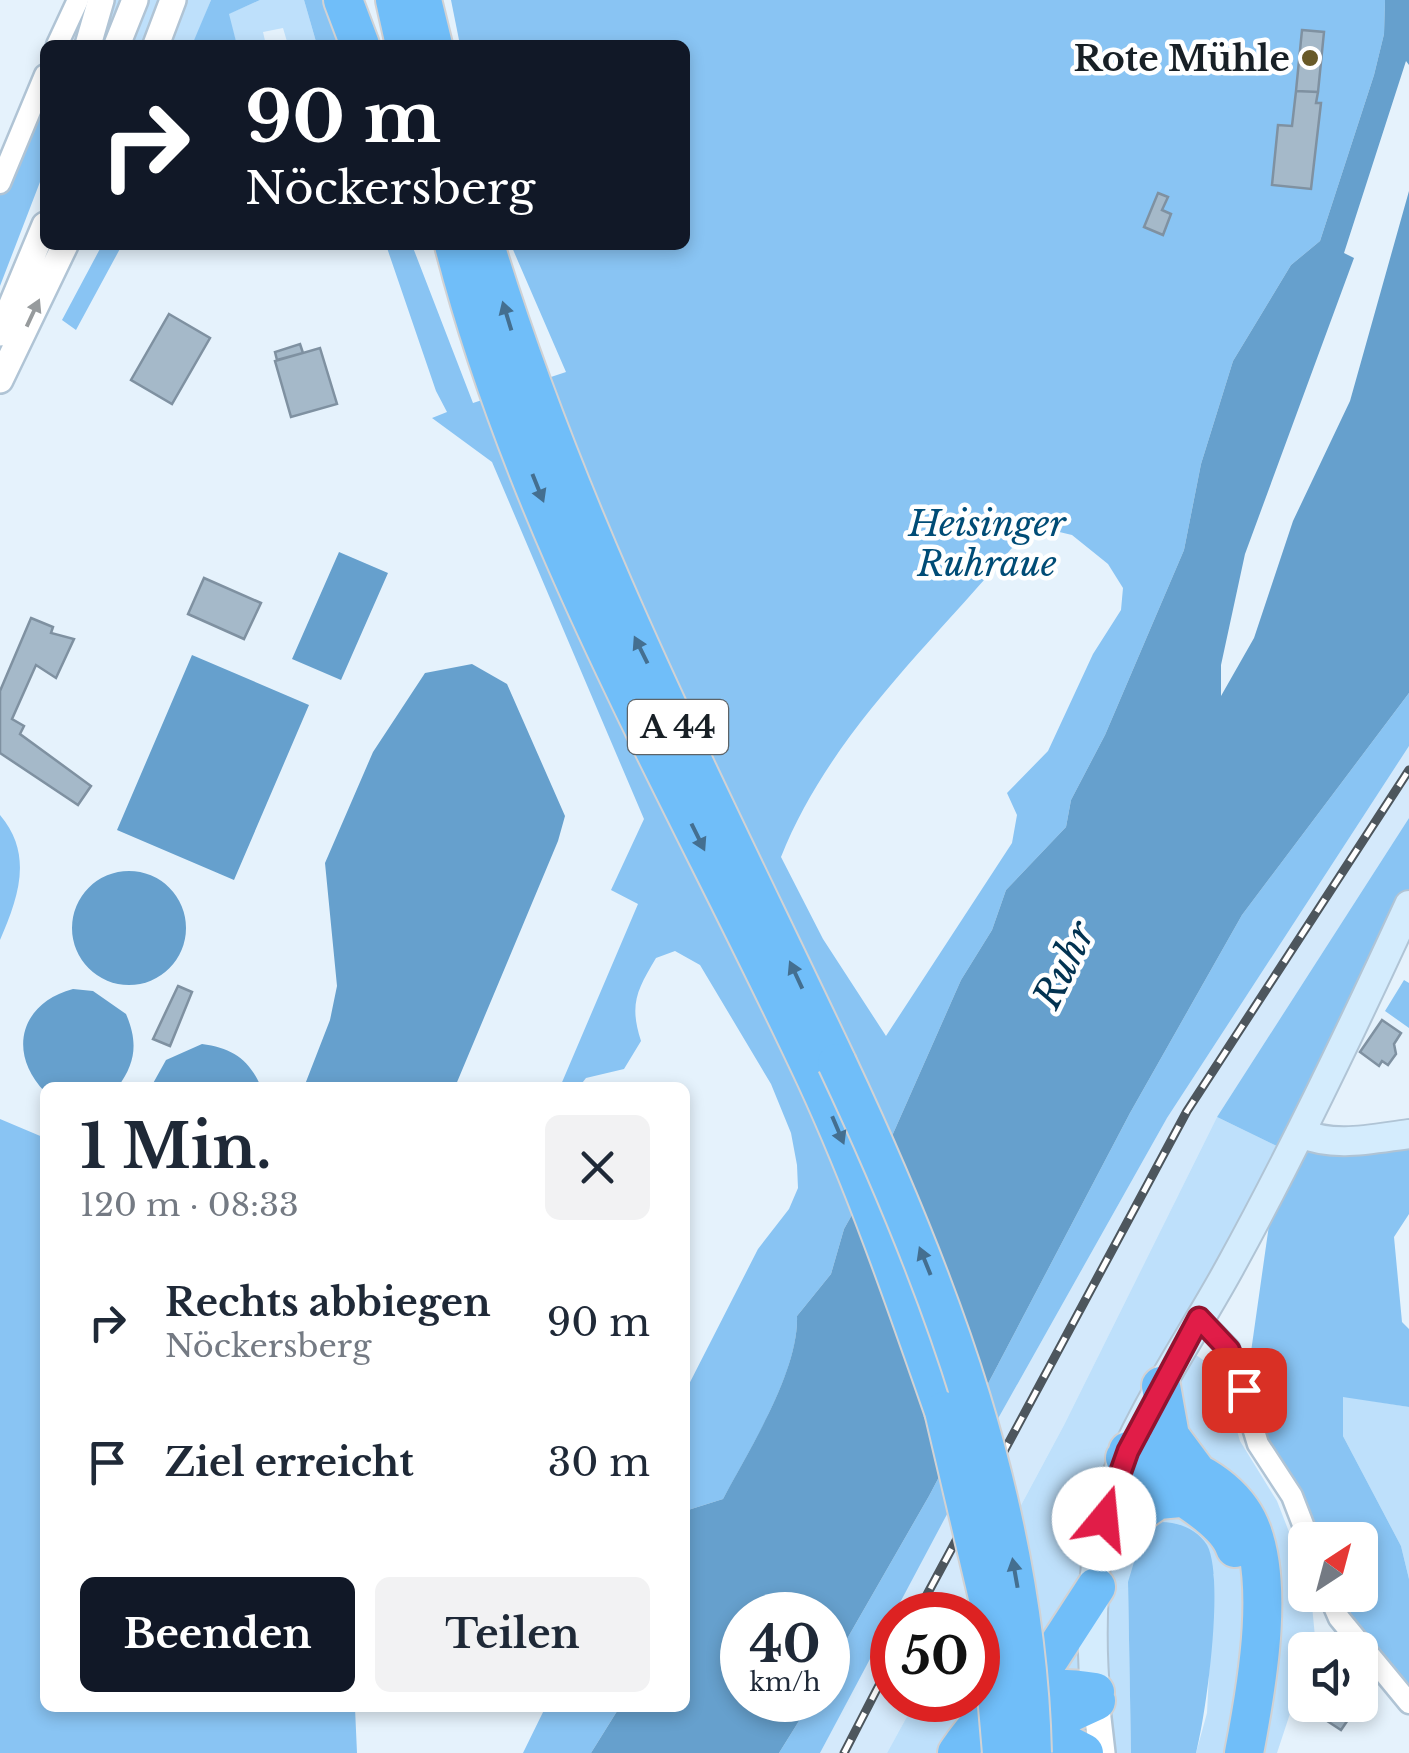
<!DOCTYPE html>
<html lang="de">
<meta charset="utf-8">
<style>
:root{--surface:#fff;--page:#f2f2f3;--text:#1f2937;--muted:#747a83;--accent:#111827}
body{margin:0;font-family:"Libre Baskerville",serif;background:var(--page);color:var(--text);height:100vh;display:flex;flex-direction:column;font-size:38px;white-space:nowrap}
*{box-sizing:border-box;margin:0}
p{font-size:32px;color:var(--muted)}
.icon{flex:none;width:55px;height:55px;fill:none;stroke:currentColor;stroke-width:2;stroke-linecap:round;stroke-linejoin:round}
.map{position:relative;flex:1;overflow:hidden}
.drawer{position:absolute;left:40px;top:1082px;width:650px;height:630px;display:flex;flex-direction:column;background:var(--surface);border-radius:15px;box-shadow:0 5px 15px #0003}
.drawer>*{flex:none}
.top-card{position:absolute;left:40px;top:40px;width:650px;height:210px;border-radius:15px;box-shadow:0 5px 15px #0003;background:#111827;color:#fff;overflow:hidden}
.needle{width:65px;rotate:36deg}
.buttons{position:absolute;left:1288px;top:1522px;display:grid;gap:20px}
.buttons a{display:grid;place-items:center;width:90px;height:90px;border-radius:15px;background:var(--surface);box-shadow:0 5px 15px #0003;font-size:50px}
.speed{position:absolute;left:720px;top:1592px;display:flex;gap:20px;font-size:50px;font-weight:700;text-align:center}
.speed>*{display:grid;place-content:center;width:130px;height:130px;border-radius:50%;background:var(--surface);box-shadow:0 5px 15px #0003;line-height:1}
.speed small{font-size:25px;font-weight:400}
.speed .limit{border:15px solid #d22;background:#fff;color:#111}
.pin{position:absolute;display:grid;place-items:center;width:85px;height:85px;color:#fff;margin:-42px;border-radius:20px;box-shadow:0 5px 15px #0006}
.me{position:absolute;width:110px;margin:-55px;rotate:17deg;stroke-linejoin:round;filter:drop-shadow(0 0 8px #0008)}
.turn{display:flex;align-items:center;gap:35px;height:210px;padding:0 40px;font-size:45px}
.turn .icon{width:130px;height:130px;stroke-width:2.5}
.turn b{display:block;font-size:70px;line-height:85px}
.round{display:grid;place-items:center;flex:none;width:105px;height:105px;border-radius:15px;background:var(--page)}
.headline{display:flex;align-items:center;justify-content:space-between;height:170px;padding:0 40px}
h1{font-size:60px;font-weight:700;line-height:75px}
.action{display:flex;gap:20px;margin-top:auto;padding:20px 40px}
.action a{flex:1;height:115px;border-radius:15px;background:var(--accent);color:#fff;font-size:40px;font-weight:700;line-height:115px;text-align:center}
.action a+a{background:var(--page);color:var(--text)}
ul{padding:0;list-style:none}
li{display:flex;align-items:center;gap:30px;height:140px;padding:0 40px}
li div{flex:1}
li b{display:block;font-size:38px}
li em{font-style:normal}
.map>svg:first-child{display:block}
</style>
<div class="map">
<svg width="1409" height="1753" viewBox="0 0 1409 1753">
<rect width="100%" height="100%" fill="#e5f2fc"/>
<path fill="#d4e9fb" d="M1409 746V818L1217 1117 1064 1425 962 1615H892V1700H916L887 1753H820L909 1581 995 1424 1167 1118Z"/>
<path fill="#bee0fb" d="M98 0H211L193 45H81Z
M260 0H304L317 45H288L283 28 263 32 266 45H237L228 14Z
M1217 1117 1283 1149 1175 1340 1220 1372 1240 1441 1277 1501 1305 1573V1595H1311L1315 1637 1311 1650H1305V1668L1277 1753H1196L1207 1713 1214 1574 1128 1582 1131 1753H887L916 1700H978V1615H962L1064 1425Z
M1343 1396 1409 1407V1579L1401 1546 1343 1436Z"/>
<path fill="#89c4f3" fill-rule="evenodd" d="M211 0H260L229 14 237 45H192Z
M304 0H326L343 45H317Z
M451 0H1385L1384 34 1374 75 1320 241 1291 265 1233 361 1201 464 1184 550 1105 735 1071 800 1066 827 1006 890 992 930 961 980 877 1170 844 1229 831 1274 797 1316C799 1372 749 1450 723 1499L685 1511V1392L758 1249 789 1209 798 1188 797 1165 791 1133 771 1084 700 965 675 951 656 958C637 990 629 1004 641 1041L624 1069 586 1078 579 1087H560L638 904 611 890 644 819 492 462 432 418 447 412 436 391 386 245H412L473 403 566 372 511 245H685V45H460ZM1051 530 1072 535 1108 564 1123 588 1121 610 1093 654 1048 751 1007 793 1017 815 1012 843 886 1036 823 939 781 857C829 736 929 646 1011 549L1031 531Z
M45 56V169L0 286V172Z
M102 245H122L76 330 62 320Z
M1409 693V746L1167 1118 995 1424 820 1753H779L812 1700H828V1672L929 1496 1130 1113 1242 915Z
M0 815C34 855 18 898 0 940Z
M1409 818V889L1283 1149 1217 1117Z
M1404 980 1409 983V1028L1385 1011Z
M0 1119 45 1138V1708H355L357 1753H0Z
M1300 1135H1409V1214L1394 1237 1402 1322 1409 1329V1407L1343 1397V1436L1401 1546 1409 1579V1699L1374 1667 1343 1595H1360V1540H1320L1306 1500 1268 1450 1249 1366 1269 1225 1257 1211Z
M1161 1522C1178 1522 1197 1529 1207 1545 1225 1578 1206 1715 1196 1753H1131L1128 1582 1140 1542Z
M545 1708H619L591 1753H523Z"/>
<path fill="#66a0cd" d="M1385 0H1409V65L1406 61 1344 253 1354 258 1245 554 1221 665V696L1254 638 1293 521 1350 401 1409 191V693L1242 915 1130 1113 929 1496 828 1672V1615H742V1700H812L779 1753H591L619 1708H685V1594L689 1581 685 1511 723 1499C749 1450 799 1371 797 1316L831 1274 844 1229 877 1170 961 980 992 930 1006 890 1066 827 1071 800 1105 735 1184 550 1201 464 1233 361 1291 265 1320 241 1374 75 1384 34Z
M339 552 388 573 341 680 292 659Z
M192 655 309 705 234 880 117 830Z
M472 664 507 684 565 816 558 841 455 1087H304L330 1020 337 986 325 863 373 752 425 673Z
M72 928a57 57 0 1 1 114 0a57 57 0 1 1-114 0Z
M73 989 93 991 126 1014C138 1042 136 1062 118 1087L45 1088V1092C7 1053 20 1003 73 989Z
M202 1044C232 1048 249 1059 261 1087H151L166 1060Z"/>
<path fill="#a5b9c9" stroke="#7f91a1" stroke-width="2.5" d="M1302 30 1324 32 1318 92 1296 91Z
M1296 91 1318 92 1316 103H1321L1311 189 1272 185 1278 125 1292 126Z
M1158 193 1168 197 1162 210 1171 214 1163 235 1144 227Z
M169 314 210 338 172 404 131 380Z
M300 344 303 353 277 360 275 352Z
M320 348 337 404 291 417 275 361Z
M204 578 261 603 244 639 188 614Z
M31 618 53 627 51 633 74 639 56 678 36 665 12 719 24 726 20 734 91 786 78 805 0 753V691Z
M178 986 192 992 170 1046 153 1039Z
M1382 1020 1401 1033 1394 1044 1396 1054 1388 1065 1382 1061 1379 1066 1360 1052Z
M1329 1705H1345L1354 1711 1341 1730 1321 1717Z"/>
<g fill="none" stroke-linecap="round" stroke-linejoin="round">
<g stroke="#b0c4d5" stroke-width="25">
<path id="minor" d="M57 45 78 0
M0 183 45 75
M1199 1318 1229 1349 1258 1444 1292 1496 1309 1540
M1329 1595 1339 1618 1409 1703"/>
</g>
<g stroke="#b0c4d5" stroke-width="30">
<path id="tertiary" d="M88 45 101 0
M117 45 135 0
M156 45 173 0
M0 333 45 225
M0 380 65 245
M1096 1701 1102 1753"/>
</g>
<g stroke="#b0c4d5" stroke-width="32">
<path id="secondary" d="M1300 1133C1335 1148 1371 1139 1409 1134
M1096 1701C1090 1642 1091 1545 1111 1489 1140 1410 1190 1340 1230 1267 1295 1149 1353 1027 1409 905"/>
</g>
<g stroke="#d1d2d4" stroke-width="42">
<path id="motorway" d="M343 0 360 45
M395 0 405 45
M422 0 433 45
M454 245C529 539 689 805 816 1078 866 1186 905 1299 944 1411
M485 245C572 530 710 794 837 1063
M1161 1386 1170 1436 1196 1471
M1128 1451C1169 1458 1215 1474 1241 1510 1280 1564 1256 1691 1244 1753
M1125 1458C1155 1483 1224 1514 1235 1548
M1102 1537 1158 1500 1180 1498
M1022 1690 1050 1658 1096 1587
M1033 1727 1084 1753
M1004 1743 1096 1701
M957 1753C997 1694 1027 1682 1095 1692"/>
</g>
<use href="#minor" stroke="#fff" stroke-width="20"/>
<use href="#tertiary" stroke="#fff" stroke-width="25"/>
<use href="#secondary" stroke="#d4ecfd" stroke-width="28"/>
<use href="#motorway" stroke="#70bef9" stroke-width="38"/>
<g stroke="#4d565d" stroke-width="9">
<path id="rail" d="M916 1615 1187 1111 1409 770
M844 1753 892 1660"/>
</g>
<use href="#rail" stroke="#fff" stroke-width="5" stroke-dasharray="15" stroke-linecap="butt"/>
<g stroke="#d1d2d4" stroke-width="42" stroke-linecap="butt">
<path id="motorway-bridge" d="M837 1063C940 1282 1026 1508 1032 1753
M944 1411 989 1602 1002 1753"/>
</g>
<use href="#motorway-bridge" stroke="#70bef9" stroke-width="38"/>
</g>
<defs><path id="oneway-solid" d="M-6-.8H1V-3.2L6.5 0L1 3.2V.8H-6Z" transform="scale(2.5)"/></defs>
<use fill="#979b9d" href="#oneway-solid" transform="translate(33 313) rotate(-65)"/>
<g fill="#446f90">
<use href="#oneway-solid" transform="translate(507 316) rotate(-107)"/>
<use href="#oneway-solid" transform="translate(538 488) rotate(68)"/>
<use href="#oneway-solid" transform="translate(641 650) rotate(-116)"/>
<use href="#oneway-solid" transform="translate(698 837) rotate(64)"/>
<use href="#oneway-solid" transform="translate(796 975) rotate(-115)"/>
<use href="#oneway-solid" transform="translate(838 1130) rotate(67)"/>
<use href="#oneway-solid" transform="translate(925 1261) rotate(-112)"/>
<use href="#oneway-solid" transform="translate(1015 1573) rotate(-100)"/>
</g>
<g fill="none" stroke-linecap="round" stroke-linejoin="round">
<g stroke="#92132f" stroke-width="25">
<path id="route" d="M1104 1519 1128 1451 1199 1318 1229 1350 1244 1390"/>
</g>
<use href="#route" stroke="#e11d48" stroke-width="18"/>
</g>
<circle fill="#695a28" stroke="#fff" stroke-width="4" cx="1310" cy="58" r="10"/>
<g text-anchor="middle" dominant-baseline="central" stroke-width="9" stroke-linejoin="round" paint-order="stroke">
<rect fill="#fff" stroke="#5d6367" stroke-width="2.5" x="628" y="700" width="100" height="54" rx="8"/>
<g font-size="32" font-weight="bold" fill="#182026">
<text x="678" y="727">A 44</text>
</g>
<g font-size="35" font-weight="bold" fill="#182026" stroke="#fff" text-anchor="end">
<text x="1290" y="58">Rote Mühle</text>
</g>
<g font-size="35" font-style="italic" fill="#004c76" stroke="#fff">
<text x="987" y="523">Heisinger<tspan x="987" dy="40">Ruhraue</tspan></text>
</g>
<g font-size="38" font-style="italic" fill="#023351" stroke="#fff">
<text transform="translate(1064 965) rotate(-64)">Ruhr</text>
</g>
</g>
</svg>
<div class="buttons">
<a><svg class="needle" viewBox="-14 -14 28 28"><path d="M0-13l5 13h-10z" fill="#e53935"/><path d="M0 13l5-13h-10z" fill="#747a83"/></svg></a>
<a><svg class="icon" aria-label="sound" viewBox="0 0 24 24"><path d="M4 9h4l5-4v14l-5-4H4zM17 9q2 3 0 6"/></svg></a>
</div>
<div class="speed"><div>40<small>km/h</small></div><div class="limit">50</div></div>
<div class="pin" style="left:1244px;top:1390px;background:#d93025"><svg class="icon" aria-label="arrive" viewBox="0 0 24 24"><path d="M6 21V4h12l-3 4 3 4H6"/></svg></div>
<svg class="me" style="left:1104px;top:1519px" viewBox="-20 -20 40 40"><circle r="19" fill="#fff"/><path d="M0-13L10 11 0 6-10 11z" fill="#e11d48"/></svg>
<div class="top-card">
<div class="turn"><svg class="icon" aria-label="right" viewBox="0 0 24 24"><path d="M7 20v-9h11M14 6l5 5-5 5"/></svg><div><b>90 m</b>Nöckersberg</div></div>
</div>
<section class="drawer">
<div class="headline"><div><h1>1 Min.</h1><p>120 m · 08:33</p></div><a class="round"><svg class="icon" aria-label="close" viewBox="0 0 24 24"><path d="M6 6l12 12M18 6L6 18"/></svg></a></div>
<ul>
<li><svg class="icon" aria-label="right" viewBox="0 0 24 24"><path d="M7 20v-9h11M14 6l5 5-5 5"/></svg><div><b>Rechts abbiegen</b><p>Nöckersberg</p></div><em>90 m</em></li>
<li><svg class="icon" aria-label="arrive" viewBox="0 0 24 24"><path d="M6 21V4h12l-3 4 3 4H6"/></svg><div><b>Ziel erreicht</b></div><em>30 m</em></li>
</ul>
<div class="action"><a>Beenden</a><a>Teilen</a></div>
</section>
</div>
